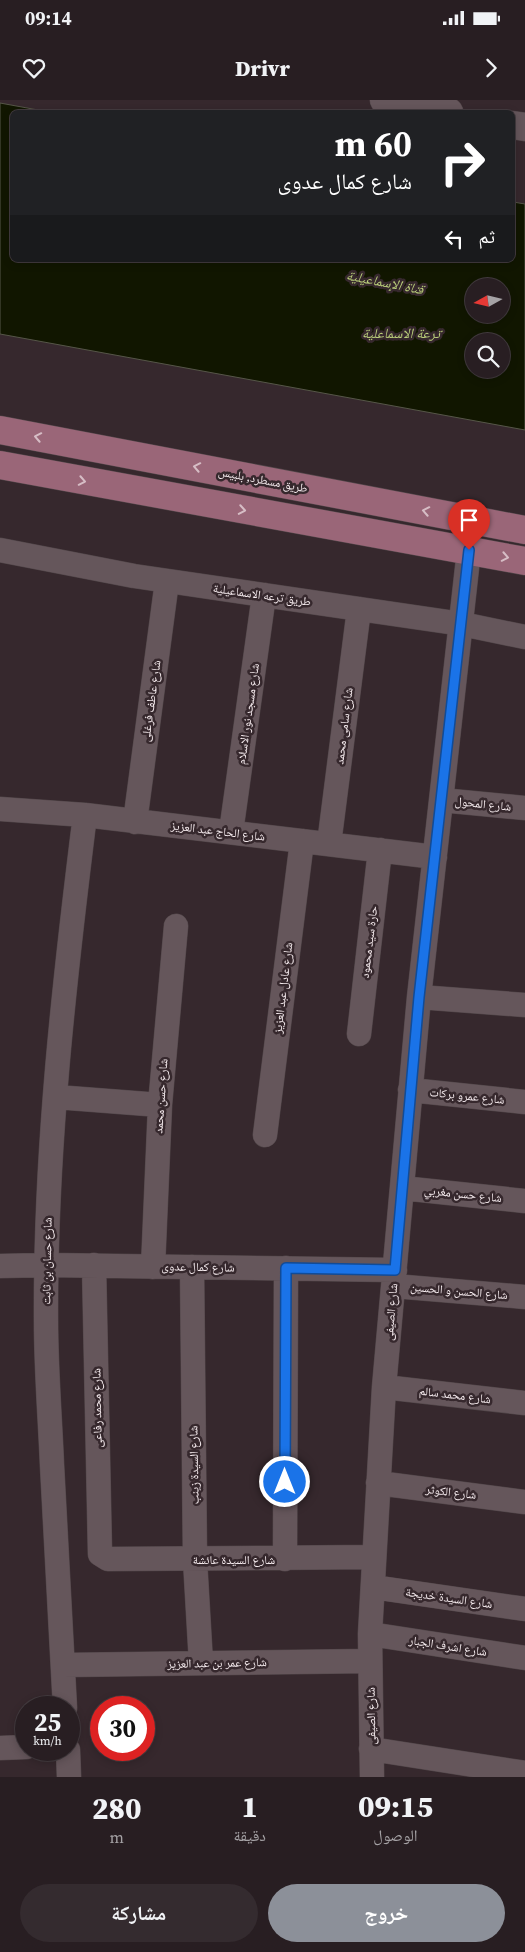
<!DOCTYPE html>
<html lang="ar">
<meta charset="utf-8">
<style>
:root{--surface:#281e22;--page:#342b2f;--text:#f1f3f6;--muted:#a5a2a5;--line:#443c40;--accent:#8c9099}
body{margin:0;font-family:"Source Serif 4","Noto Naskh Arabic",serif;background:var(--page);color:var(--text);direction:rtl;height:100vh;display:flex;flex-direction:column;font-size:19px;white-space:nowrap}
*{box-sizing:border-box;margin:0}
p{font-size:16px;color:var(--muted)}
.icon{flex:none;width:28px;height:28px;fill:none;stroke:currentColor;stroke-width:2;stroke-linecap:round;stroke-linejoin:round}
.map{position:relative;height:1677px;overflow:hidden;direction:ltr}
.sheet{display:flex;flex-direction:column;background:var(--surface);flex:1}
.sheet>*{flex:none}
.hud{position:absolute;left:10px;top:10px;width:505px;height:152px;border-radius:8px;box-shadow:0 2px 8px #0003,0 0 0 1px var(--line);direction:rtl;background:#202124;color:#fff;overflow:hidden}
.needle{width:32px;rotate:262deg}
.fabs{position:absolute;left:465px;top:178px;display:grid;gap:10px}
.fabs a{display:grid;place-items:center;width:45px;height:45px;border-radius:50%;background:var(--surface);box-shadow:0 2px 8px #0003,0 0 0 1px var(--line);font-size:25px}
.speed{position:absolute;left:15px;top:1596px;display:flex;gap:10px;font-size:25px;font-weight:700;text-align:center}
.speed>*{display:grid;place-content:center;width:65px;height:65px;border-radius:50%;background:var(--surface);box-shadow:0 2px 8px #0003,0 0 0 1px var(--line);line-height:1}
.speed small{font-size:12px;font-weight:400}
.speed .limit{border:8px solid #d22;background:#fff;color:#111}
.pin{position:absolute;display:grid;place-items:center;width:42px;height:42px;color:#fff;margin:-51px -21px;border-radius:50% 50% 50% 0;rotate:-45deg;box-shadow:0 0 5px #0007}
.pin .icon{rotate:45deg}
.me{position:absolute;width:55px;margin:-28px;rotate:0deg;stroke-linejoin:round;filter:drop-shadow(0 0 4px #0008)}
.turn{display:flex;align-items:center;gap:18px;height:105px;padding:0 20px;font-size:22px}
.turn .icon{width:65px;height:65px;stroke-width:2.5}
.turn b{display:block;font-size:35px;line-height:42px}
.then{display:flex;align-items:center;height:48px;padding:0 20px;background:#0003;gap:10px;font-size:19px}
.eta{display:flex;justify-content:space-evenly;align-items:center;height:85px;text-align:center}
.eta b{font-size:30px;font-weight:800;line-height:35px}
.action{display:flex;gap:10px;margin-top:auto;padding:10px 20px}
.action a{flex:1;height:58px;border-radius:30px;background:var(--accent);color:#fff;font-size:20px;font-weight:800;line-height:58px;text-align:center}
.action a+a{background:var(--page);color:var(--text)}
.status{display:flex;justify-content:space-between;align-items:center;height:35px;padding:0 25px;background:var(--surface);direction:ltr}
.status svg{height:14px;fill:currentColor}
header{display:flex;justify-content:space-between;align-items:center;height:65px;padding:0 20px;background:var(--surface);font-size:22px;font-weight:800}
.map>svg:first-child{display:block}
</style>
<div class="status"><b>09:14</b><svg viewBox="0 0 49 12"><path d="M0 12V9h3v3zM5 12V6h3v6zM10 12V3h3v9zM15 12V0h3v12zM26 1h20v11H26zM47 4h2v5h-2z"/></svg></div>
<header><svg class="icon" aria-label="forward" viewBox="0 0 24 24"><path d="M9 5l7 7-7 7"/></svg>Drivr<svg class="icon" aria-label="heart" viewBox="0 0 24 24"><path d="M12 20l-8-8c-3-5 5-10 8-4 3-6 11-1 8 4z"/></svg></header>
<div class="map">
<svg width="525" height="1677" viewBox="0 0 525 1677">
<rect width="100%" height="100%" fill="#36282d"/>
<path fill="#111600" stroke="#565648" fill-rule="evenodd" d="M0 3 49 12H12V160H512L513 102 525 104V330L0 234ZM474 186H501V214H474ZM474 241H501V269H474Z"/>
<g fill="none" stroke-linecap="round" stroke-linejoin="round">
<g stroke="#514649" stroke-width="25">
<path id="minor" d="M0 450 134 476 462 524 525 537
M441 700 525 708
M0 709 85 715 435 757
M135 722 167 481
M231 732 264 495
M329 744 359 509
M419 897 525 905
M359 934 380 750
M410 990 525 1002
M56 997 160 1005
M265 1035 302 741
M402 1088 525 1101
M94 1165 100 1454 108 1459 374 1457
M0 1166 47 1165 395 1170
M153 1167 160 1005 176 826
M192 1167 195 1460 201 1563
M394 1186 525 1197
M384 1287 525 1303
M378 1383 525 1402
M285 1459 286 1168
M373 1487 525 1509
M370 1534 525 1558
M63 1565 370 1561
M65 1608C61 1527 57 1446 52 1365 50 1317 46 1269 46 1221 45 1052 64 883 85 715
M0 1648 26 1647
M371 1649 525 1673
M68 1650 69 1677
M372 1677 370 1534 384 1287 419 897 469 450"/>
</g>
<g stroke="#514649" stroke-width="29">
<path id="secondary" d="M384 0 449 12
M512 25 525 27"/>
</g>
<g stroke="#514649" stroke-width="29">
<path id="primary" d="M0 330 525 430
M0 365 525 461"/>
</g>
<use href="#minor" stroke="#65565b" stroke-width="24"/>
<use href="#secondary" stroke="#65565b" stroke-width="28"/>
<use href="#primary" stroke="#9a6678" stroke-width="28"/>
</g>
<defs><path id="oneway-chevron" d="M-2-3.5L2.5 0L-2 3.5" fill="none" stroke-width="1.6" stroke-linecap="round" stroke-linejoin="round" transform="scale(1.25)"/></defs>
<g stroke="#d6bdc5">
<use href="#oneway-chevron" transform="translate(38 337) rotate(-169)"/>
<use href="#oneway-chevron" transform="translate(197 367) rotate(-169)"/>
<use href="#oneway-chevron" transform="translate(82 381) rotate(11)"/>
<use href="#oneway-chevron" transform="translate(242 410) rotate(10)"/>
<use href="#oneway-chevron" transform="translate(426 411) rotate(-169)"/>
<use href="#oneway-chevron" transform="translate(505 457) rotate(11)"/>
</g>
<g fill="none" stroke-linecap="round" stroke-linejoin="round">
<g stroke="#114b97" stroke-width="12">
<path id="route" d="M285 1382 286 1168 395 1170 419 897 469 450"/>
</g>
<use href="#route" stroke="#1a73e8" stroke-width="9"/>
</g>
<g text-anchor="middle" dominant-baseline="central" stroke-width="5" stroke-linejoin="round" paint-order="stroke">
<g font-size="12" fill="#f6ecef" stroke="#36282d">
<text transform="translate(263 380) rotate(11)">طريق مسطرد, بلبيس</text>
<text transform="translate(262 495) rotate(8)">طريق ترعه الاسماعيلية</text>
<text transform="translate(151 601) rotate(-82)">شارع عاطف فرغلى</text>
<text transform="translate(248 614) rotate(-82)">شارع مسجد نور الاسلام</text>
<text transform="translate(344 626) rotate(-83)">شارع سامى محمد</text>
<text transform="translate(483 704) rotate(6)">شارع المحول</text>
<text transform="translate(218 731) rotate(7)">شارع الحاج عبد العزيز</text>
<text transform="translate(369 842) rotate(-83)">حارة سيد محمود</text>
<text transform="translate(283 888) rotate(-83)">شارع عادل عبد العزيز</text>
<text transform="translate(161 996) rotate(-86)">شارع حسن محمد</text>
<text transform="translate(467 996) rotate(6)">شارع عمرو بركات</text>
<text transform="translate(463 1094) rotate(6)">شارع حسن مغربي</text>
<text transform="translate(47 1161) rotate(-89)">شارع حسان بن ثابت</text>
<text transform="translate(198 1167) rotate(1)">شارع كمال عدوى</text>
<text transform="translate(459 1191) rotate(5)">شارع الحسن و الحسين</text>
<text transform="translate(391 1212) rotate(-85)">شارع الصيفى</text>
<text transform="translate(455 1295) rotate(7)">شارع محمد سالم</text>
<text transform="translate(97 1308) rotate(-91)">شارع محمد رفاعى</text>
<text transform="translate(194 1365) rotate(-91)">شارع السيدة زينب</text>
<text transform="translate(451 1392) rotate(7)">شارع الكوثر</text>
<text x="234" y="1460">شارع السيدة عائشة</text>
<text transform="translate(449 1498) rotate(8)">شارع السيدة خديجة</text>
<text transform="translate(448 1546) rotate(9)">شارع اشرف الجبار</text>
<text transform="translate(217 1563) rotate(-1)">شارع عمر بن عبد العزيز</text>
<text transform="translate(371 1616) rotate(-91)">شارع الصيفى</text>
</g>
<g font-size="14" font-style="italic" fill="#bace7a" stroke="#36282d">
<text transform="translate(385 182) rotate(11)">قناة الإسماعيلية</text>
<text x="401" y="233">ترعة الاسماعلية</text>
</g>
</g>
</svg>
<div class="fabs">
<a><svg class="needle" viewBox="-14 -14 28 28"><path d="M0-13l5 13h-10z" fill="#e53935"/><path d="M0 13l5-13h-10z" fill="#a5a2a5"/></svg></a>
<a><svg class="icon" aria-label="search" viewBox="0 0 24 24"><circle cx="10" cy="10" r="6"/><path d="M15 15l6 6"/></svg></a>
</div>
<div class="speed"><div>25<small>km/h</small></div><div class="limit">30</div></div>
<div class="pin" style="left:469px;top:450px;background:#d93025"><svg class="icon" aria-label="arrive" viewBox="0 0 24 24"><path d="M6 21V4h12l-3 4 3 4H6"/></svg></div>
<svg class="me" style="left:285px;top:1382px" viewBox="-20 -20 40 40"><circle r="17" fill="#1a73e8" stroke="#fff" stroke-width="3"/><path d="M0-11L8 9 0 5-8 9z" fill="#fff"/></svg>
<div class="hud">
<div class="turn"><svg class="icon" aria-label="right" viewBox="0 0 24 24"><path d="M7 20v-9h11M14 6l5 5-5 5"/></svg><div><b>60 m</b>شارع كمال عدوى</div></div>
<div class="then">ثم<svg class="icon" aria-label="left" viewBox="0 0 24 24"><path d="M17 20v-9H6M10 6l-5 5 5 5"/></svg></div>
</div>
</div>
<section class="sheet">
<div class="eta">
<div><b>09:15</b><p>الوصول</p></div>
<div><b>1</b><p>دقيقة</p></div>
<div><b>280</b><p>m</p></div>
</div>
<div class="action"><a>خروج</a><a>مشاركة</a></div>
</section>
